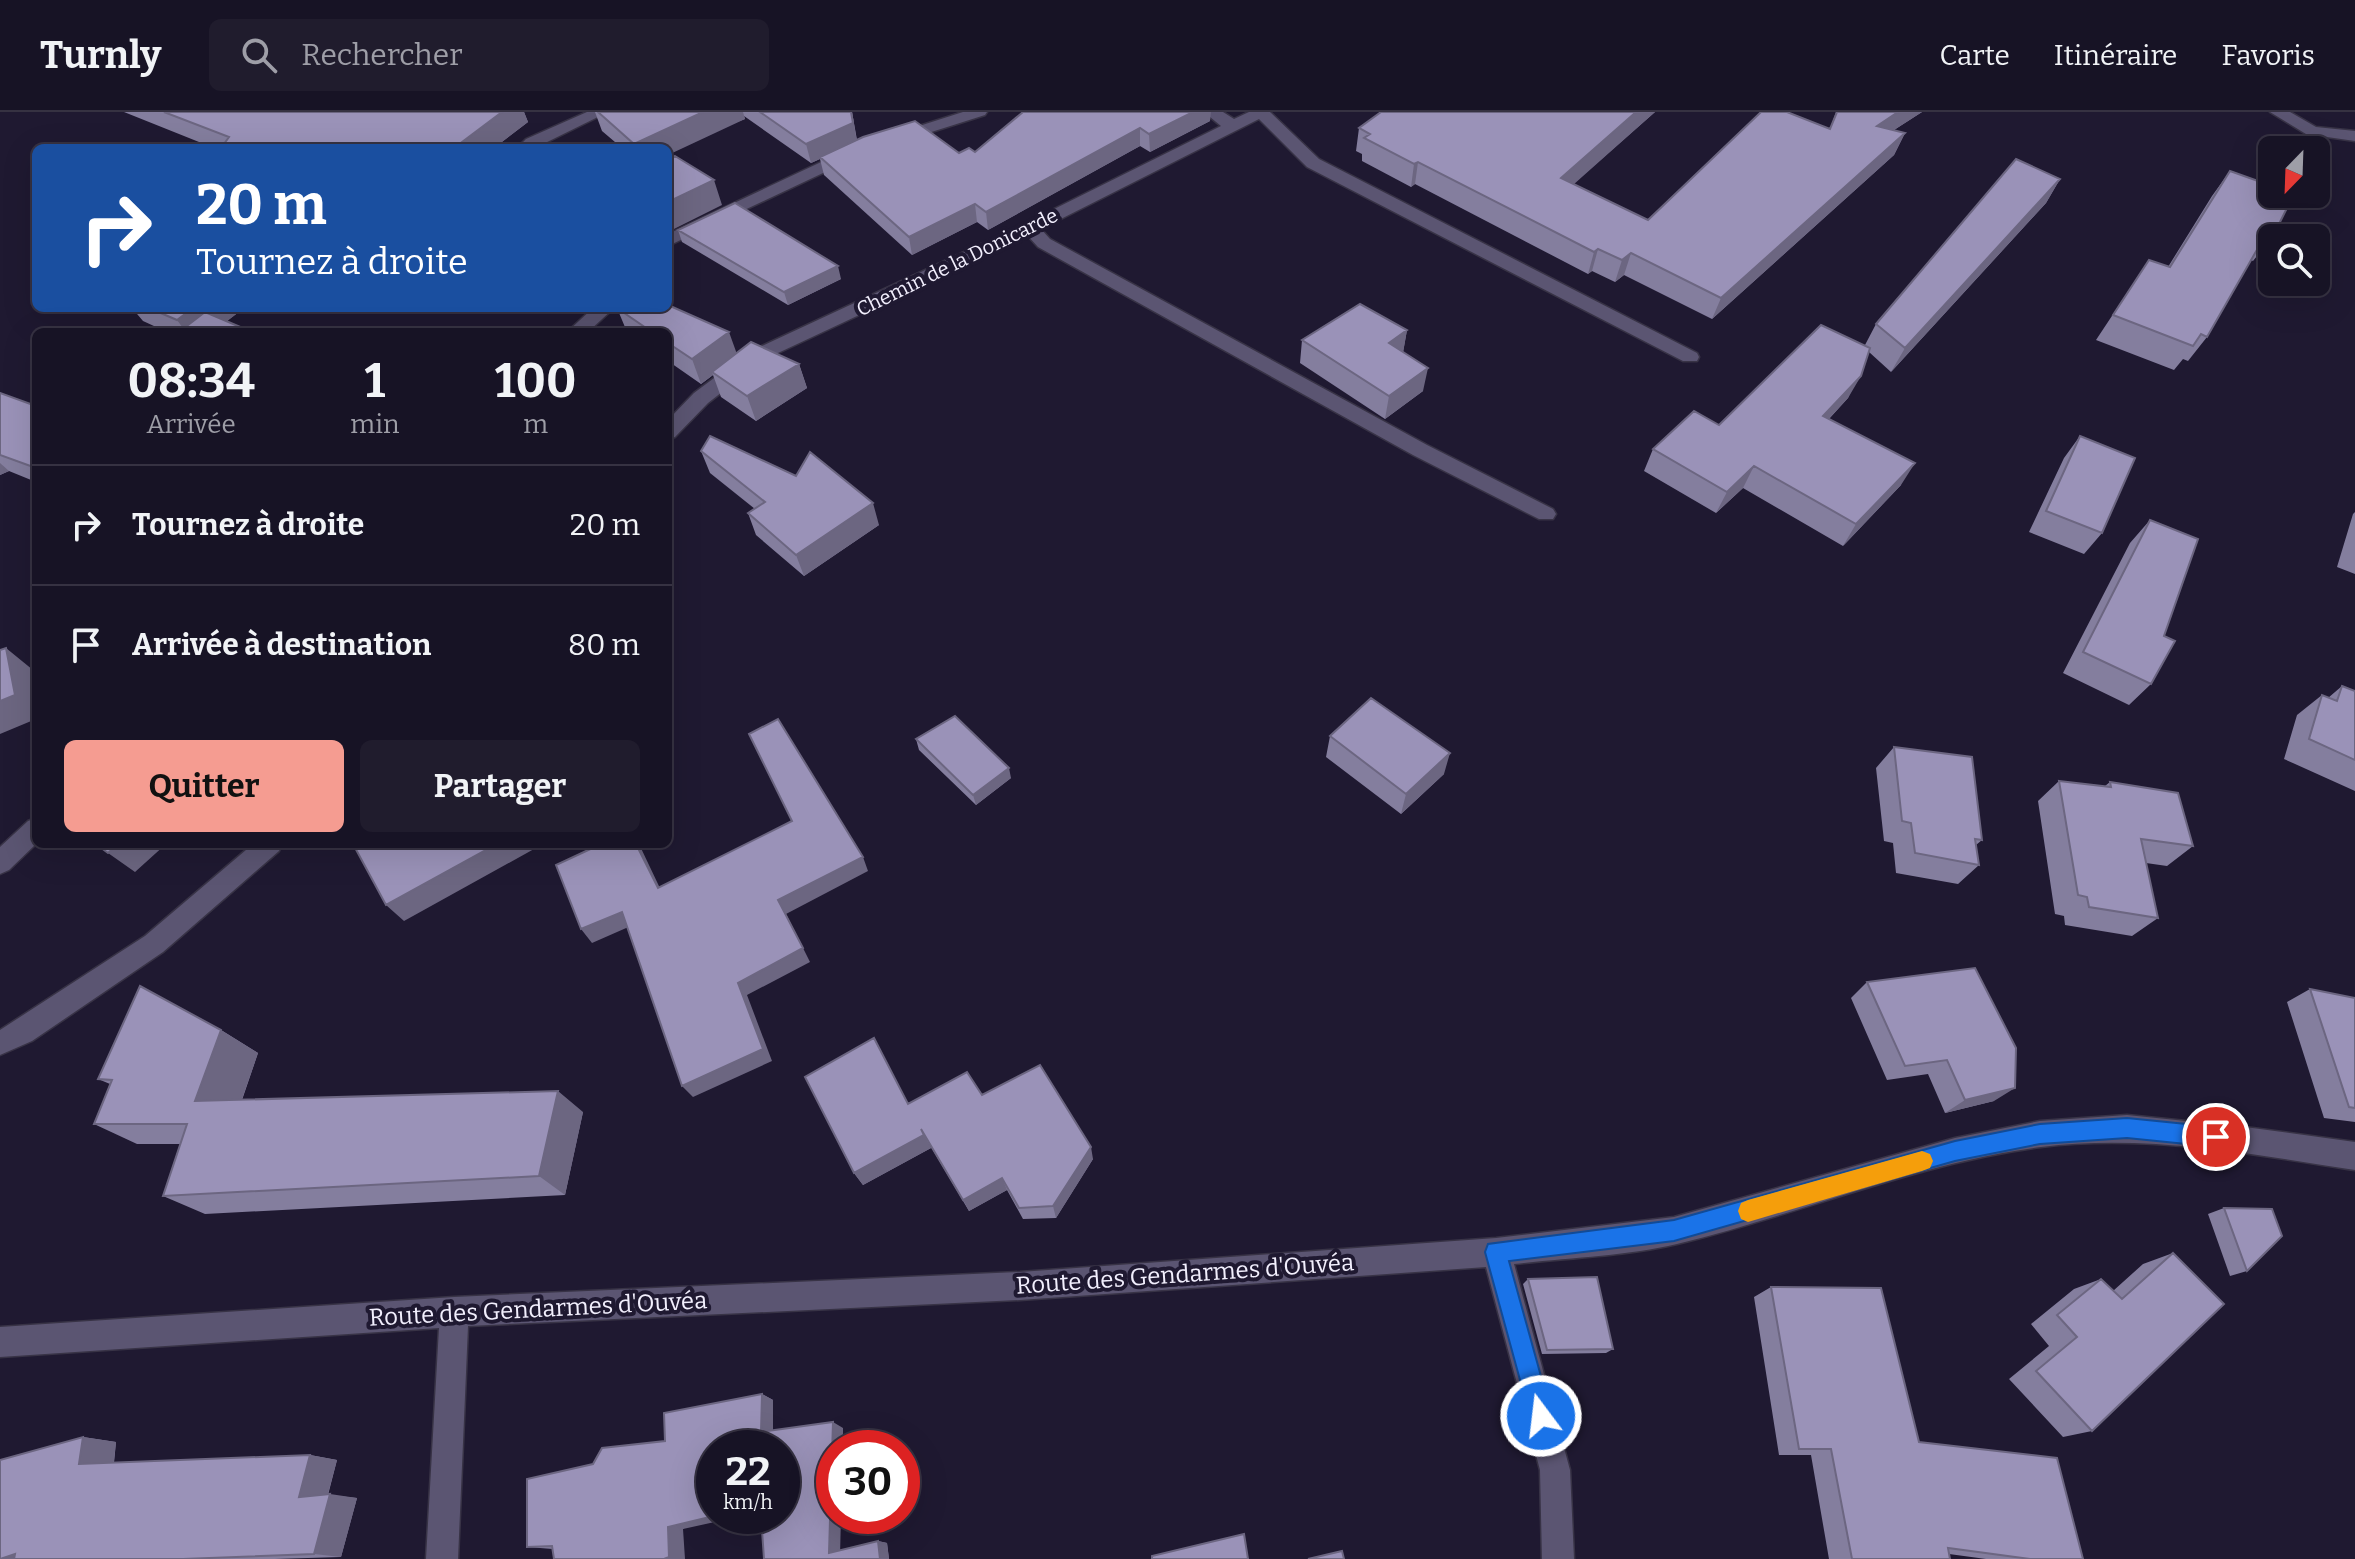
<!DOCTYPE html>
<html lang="fr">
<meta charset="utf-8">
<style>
:root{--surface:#171325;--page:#201c2d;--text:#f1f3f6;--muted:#9e9ea7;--line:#363242;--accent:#f59c91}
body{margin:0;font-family:Bitter,serif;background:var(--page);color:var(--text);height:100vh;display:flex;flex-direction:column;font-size:30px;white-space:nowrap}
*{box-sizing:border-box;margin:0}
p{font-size:26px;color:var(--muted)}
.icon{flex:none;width:44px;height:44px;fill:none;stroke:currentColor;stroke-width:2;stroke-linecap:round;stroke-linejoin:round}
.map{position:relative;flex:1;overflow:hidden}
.side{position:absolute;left:32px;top:216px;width:640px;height:520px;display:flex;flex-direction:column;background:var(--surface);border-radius:12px;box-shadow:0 8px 32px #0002,0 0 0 2px var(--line)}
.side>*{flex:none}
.hud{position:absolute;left:32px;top:32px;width:640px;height:168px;border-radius:12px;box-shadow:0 8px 32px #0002,0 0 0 2px var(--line);background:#1a4fa0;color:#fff;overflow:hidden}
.needle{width:52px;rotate:203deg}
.fabs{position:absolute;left:2258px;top:24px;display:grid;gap:16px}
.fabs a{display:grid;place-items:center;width:72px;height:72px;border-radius:12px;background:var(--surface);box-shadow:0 8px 32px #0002,0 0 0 2px var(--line);font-size:40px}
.speed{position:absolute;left:696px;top:1318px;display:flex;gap:16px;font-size:40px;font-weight:700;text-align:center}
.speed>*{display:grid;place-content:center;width:104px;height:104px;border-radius:50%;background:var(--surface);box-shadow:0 8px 32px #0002,0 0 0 2px var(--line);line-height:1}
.speed small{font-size:20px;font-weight:400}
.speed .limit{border:12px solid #d22;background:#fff;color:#111}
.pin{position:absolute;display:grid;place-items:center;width:68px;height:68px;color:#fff;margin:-34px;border:4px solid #fff;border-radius:50%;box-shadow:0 2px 8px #0007}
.me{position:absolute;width:88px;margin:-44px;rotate:345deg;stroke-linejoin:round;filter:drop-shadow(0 0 6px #0008)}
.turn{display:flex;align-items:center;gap:28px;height:168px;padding:0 32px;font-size:36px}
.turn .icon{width:104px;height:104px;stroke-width:2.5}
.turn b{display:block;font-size:56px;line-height:68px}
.eta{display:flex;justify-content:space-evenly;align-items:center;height:136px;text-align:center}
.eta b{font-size:48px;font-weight:700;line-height:56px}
.primary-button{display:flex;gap:16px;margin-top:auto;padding:16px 32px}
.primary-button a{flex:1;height:92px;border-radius:12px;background:var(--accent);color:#111;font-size:32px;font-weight:700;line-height:92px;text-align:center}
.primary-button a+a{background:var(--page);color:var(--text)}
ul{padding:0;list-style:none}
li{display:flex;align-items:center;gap:24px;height:120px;padding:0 32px;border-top:2px solid var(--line)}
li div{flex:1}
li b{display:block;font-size:30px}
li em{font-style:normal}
header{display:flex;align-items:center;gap:48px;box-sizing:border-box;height:112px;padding:0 40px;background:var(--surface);border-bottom:2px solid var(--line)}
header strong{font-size:38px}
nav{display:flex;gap:44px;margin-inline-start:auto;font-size:28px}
.search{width:560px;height:72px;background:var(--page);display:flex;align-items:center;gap:20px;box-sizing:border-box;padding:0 28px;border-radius:12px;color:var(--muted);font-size:30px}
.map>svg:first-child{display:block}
</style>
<header>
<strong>Turnly</strong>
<div class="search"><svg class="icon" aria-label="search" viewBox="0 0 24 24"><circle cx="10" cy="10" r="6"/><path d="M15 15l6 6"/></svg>Rechercher</div>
<nav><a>Carte</a><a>Itinéraire</a><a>Favoris</a></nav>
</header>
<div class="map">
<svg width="2355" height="1447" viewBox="0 0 2355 1447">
<rect width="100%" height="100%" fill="#1f1931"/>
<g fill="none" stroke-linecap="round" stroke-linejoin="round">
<g stroke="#383346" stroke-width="3">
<path id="minor" d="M587 0H608L535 36H517L526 27Z
M963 0H987L985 3 903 29 897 31 889 26 891 23Z
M1204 0H1223L1234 7 1249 0H1270L1319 47 1697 241 1699 245 1697 249H1683L1307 55 1259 7 1041 117 1050 127 1427 333 1553 397 1556 402 1553 407H1539L1413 343 1038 135 1028 124 763 248 708 291 675 325 668 327V308L694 281 749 240 1024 112 1221 14Z
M2270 0H2290L2316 15 2355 19V29L2306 22Z
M851 36 857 37 859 41 857 45 668 134V122Z
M593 196H614L588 220H567Z
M36 706V732L9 758 0 762V735L28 709Z
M253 732H282L279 739 163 840 32 929 0 943V918L145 824Z
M2127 1003 2245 1015 2355 1030V1058C2251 1042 2146 1022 2041 1035 1916 1051 1798 1103 1677 1132 1627 1144 1565 1146 1514 1152L1570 1358 1574 1447H1542L1540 1358 1486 1155 1020 1188 468 1214 458 1447H426L439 1216 0 1245V1215L454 1185 1020 1160 1496 1126 1674 1105 1955 1026 2040 1009Z"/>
</g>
<use href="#minor" fill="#5b5572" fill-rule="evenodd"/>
</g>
<path fill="#847e9e" d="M124 0H524L528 10 494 36H214Z
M595 0H852L857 28 959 41 975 40 1023 0 1210 9 1150 40 1140 34 988 118 977 110 912 143 824 63 820 47 811 51 744 4 745 7 668 36H622L602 19Z
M1381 0H1655L1573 72 1648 108 1830 17 1836 0H1922L1894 18 1905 21 1894 43 1712 207 1624 163 1615 170 1592 159 1588 162 1415 72 1411 75 1362 49V42L1356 39 1359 16Z
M2230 59 2273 124 2253 149 2251 148 2207 225 2188 249 2183 247 2174 258 2096 228 2149 148 2168 155 2212 84Z
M2060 67 2046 91 1891 260 1869 240 1848 286 1829 307 1901 373 1843 434 1743 376 1716 401 1644 359 1653 337 1719 313 1865 233 1876 212Z
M678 118 841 167 788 193 682 130Z
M132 196H244L227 209 252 220H167L143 209Z
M617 196 736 241 799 252 807 276 756 309 721 285 713 263 701 272 668 249V220H627Z
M1407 218 1403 240 1423 279 1385 307 1300 251 1302 228Z
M0 281 36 294V370L9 359 0 363Z
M2080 324 2102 421 2084 442 2029 420 2064 346Z
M701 339 796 364 879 413 804 464 756 423 748 401 755 397 710 361Z
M2355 400V462L2337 455 2353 402Z
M2150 408 2164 524 2151 572 2129 593 2063 561 2130 431Z
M2342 574 2355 579V679L2284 647 2297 603 2322 583 2328 586Z
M1330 624 1444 662 1401 702 1326 645Z
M916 627 1011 666 976 693 919 638Z
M1894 635 1982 728 1976 733 1979 753 1958 772 1896 761 1893 731 1884 729 1876 656Z
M2059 669 2105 674 2110 670 2193 734 2167 754 2146 751 2158 806 2132 824 2065 813 2064 804 2055 802 2038 689Z
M1867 870 1994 989 1945 1001 1928 962 1887 968 1851 886Z
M2310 877 2355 886V1010L2324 1006 2287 890Z
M221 918 258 941 242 988 583 1000 565 1083 205 1102 163 1084 180 1032H137L94 1012 110 972 98 967Z
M982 983 1093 1047 1056 1106 1023 1107 1007 1078 969 1099 928 1030 931 1036 863 1073 854 1061 908 992Z
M2224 1096 2247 1159 2230 1164 2208 1102Z
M2173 1141 2092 1319 2063 1325 2009 1267 2049 1234 2031 1212 2074 1177 2101 1167 2113 1179 2143 1152Z
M1528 1167 1613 1237 1606 1241 1542 1242 1523 1172Z
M1771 1175 1919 1330 2083 1447H1986L1949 1442 1950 1447H1829L1811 1343H1779L1754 1185Z
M762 1282 773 1288V1318L843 1316 842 1336H834L840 1439 878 1429 887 1431 889 1447H764L782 1336 683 1417 553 1437 527 1435 593 1352 665 1329Z
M83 1325 116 1330 114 1351 310 1343 337 1348 328 1383 357 1386 341 1445 275 1447H0Z"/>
<path fill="#6c6681" d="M502 0H524L528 10 494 36H454Z
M703 0H743L745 7 668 43V36H636L634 32Z
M852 0 857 30 811 51 806 32Z
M1193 0H1211L1210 9 1150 40 1149 22Z
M1636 0H1655L1555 89 1561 66Z
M1898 0H1922L1866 36 1877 14Z
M1140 16V34L988 118 986 100Z
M1905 21 1894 43 1712 207 1721 186Z
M1418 50 1415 72 1411 75 1414 52Z
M2060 67 2046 91 1891 260 1905 236Z
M714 68 722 93 668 120V90Z
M975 92 977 110 912 143 909 125Z
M1598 137 1592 159 1588 162 1594 140Z
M1631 141 1624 163 1615 170 1622 148Z
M838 154 841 167 788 193 784 180Z
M193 196H244L213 220H186L177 208Z
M1407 218 1403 241 1389 231Z
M729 220 738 245 712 260 713 263 701 272 692 247Z
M799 252 807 276 756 309 747 284Z
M1428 256 1423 279 1385 307 1389 284Z
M1861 264 1848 286 1811 326 1823 304Z
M0 351 9 359 0 363Z
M1915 351 1901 373 1843 434 1856 412Z
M1754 354 1743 376 1716 401 1727 380Z
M873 391 879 413 804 464 796 443Z
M6 536 33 558 36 574V607L0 622V589Z
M1450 641 1444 662 1401 702 1406 682Z
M1009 656 1011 666 976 693 973 683Z
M118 732H166L135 760 108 741Z
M497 732H543L404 809 386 793Z
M636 732H639L667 791 658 776Z
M863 745 868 759 786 802 810 850 747 883 772 949 693 985 682 974 778 788Z
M622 800 633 813 592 831 581 817Z
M221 918 258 941 234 1010 195 989Z
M2015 976 1994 989 1945 1001 1965 988Z
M558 979 583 1000 565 1083 539 1064Z
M924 1023 931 1036 863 1073 854 1061Z
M1091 1035 1093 1047 1056 1106 1053 1094Z
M1002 1066 1007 1078 969 1099 963 1088Z
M762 1282 773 1288V1326L761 1320Z
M833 1310 843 1316 842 1336H834V1404H841L840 1444 829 1441Z
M83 1325 116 1330 113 1357 79 1352Z
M310 1343 337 1348 326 1389 299 1385Z
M330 1382 357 1386 341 1445 314 1442Z
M714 1404H742L683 1417 685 1447H664L668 1415Z
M878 1429 887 1431 889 1447H880Z
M15 1442 44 1447H0Z"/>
<path fill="#9a92b8" stroke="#6c6681" stroke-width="2" d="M164 0H502L454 36H221L229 25Z
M598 0H703L634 32Z
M760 0H851L853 11 806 32Z
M1023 0H1193L1149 22 1140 16 986 100 975 92 909 125 820 45 863 25 915 9 959 41 969 36 975 40Z
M1381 0H1636L1561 66 1648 108 1761 0H1787L1830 17 1837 0H1898L1877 14 1905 21 1721 186 1631 141 1622 148 1598 137 1594 140 1418 50 1414 52 1364 26 1370 22 1359 16Z
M675 44 714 68 668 90V48Z
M2016 47 2060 67 1905 236 1876 212Z
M2230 59 2272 74V82H2294L2273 124 2266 122 2207 225 2201 222 2193 234 2113 203 2149 148 2170 155Z
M735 91 838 154 784 180 678 118Z
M1360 192 1407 218 1389 231 1428 256 1389 284 1302 228Z
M668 193 729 220 692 247 668 231V220H652L617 196H668Z
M149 196H193L177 208Z
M205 200 252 220H179Z
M1821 213 1870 236 1861 264 1823 304 1915 351 1856 412 1754 354 1727 380 1653 337 1694 299 1719 313Z
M751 230 799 252 747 284 712 260Z
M0 281 36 294V356L0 343Z
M710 324 796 364 810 340 873 391 796 443 748 401 765 390 701 339Z
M2080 324 2135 346 2102 421 2046 399Z
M2150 408 2198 427 2164 524 2175 529 2151 572 2083 540Z
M6 536 15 583 0 589V538Z
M2342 574 2355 579V648L2309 627 2322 583 2337 589Z
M1371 586 1450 641 1406 682 1330 624Z
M955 604 1009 656 973 683 916 627Z
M778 607 863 745 778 788 803 836 738 871 763 937 682 974 622 800 581 817 556 753 599 733V732H636L658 776 792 709 749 622Z
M1894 635 1972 645 1982 728 1975 727 1979 753 1915 741 1911 711 1902 709Z
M2059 669 2111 675 2110 670 2178 681 2193 734 2141 727 2158 806 2089 795 2087 785 2078 783Z
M96 732H118L108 741Z
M353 732H497L386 793Z
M1975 856 2016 936 2015 976 1965 988 1947 948 1905 954 1867 870Z
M140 874 221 918 195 989 558 979 539 1064 163 1084 187 1012H94L112 968 98 967Z
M2310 877 2355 886V996L2349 995Z
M874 926 908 992 967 960 982 983 1040 953 1091 1035 1053 1094 1019 1096 1002 1066 963 1088 921 1017 924 1023 854 1061 805 965Z
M2224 1096 2272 1097 2282 1124 2247 1159Z
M2173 1141 2224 1192 2092 1319 2036 1259 2077 1225 2057 1203 2101 1167 2122 1187Z
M1597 1165 1613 1237 1547 1238 1528 1167Z
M1771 1175 1881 1176 1919 1330 2057 1346 2083 1447H2030L1948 1436 1950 1447H1852L1831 1337H1799Z
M762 1282 761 1320 833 1310 829 1441 878 1429 880 1447H764L761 1404H782V1336H714V1404L668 1415 669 1445 664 1447H554L552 1434 527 1435V1367L593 1352 602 1336 665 1329 664 1301Z
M83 1325 79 1352 310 1343 299 1385 330 1382 314 1442 183 1447H14L15 1442 0 1447V1348Z
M1244 1422 1248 1447H1152V1444Z
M1342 1439 1344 1447H1308Z"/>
<path fill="#1a73e8" stroke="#114b97" stroke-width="2" d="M2127 1006 2216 1015 2223 1018 2226 1025 2223 1032 2216 1035 2127 1026 2040 1032 1955 1049 1674 1129 1509 1149 1552 1304 1549 1312 1541 1315 1532 1312 1485 1140 1488 1132 1674 1108 1955 1029 2040 1012Z"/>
<path fill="#f59e0b" d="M1922 1039 1930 1042 1933 1049 1930 1056 1922 1059 1748 1110 1741 1107 1738 1099 1741 1091 1748 1088Z"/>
<g text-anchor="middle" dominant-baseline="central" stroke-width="8" stroke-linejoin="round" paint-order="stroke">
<g font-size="20" fill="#f2effd" stroke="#1f1931">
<text transform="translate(957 150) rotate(-26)">Chemin de la Donicarde</text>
</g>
<g font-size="24" fill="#f2effd" stroke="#1f1931">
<text transform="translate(1185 1162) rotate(-4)">Route des Gendarmes d'Ouvéa</text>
<text transform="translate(538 1197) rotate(-3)">Route des Gendarmes d'Ouvéa</text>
</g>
</g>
</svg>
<div class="fabs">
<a><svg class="needle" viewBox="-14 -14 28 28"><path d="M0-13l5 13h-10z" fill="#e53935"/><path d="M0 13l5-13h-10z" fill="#9e9ea7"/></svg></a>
<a><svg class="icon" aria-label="search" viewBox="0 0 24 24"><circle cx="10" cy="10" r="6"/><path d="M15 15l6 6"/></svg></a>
</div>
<div class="speed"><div>22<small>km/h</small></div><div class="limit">30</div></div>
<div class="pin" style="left:2216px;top:1025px;background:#d93025"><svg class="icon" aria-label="arrive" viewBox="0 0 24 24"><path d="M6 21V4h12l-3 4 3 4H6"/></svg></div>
<svg class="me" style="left:1541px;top:1304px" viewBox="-20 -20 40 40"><circle r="17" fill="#1a73e8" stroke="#fff" stroke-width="3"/><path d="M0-11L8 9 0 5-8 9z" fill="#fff"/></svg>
<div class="hud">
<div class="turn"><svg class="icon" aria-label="right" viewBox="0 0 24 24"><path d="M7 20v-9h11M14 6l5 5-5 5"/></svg><div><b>20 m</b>Tournez à droite</div></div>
</div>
<section class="side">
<div class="eta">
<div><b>08:34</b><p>Arrivée</p></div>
<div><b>1</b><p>min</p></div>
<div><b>100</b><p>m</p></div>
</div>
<ul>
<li><svg class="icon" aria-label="right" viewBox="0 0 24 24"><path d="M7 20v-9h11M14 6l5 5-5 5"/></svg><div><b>Tournez à droite</b></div><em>20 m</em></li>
<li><svg class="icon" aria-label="arrive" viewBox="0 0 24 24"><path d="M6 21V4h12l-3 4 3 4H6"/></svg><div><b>Arrivée à destination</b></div><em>80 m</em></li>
</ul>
<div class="primary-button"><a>Quitter</a><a>Partager</a></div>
</section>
</div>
